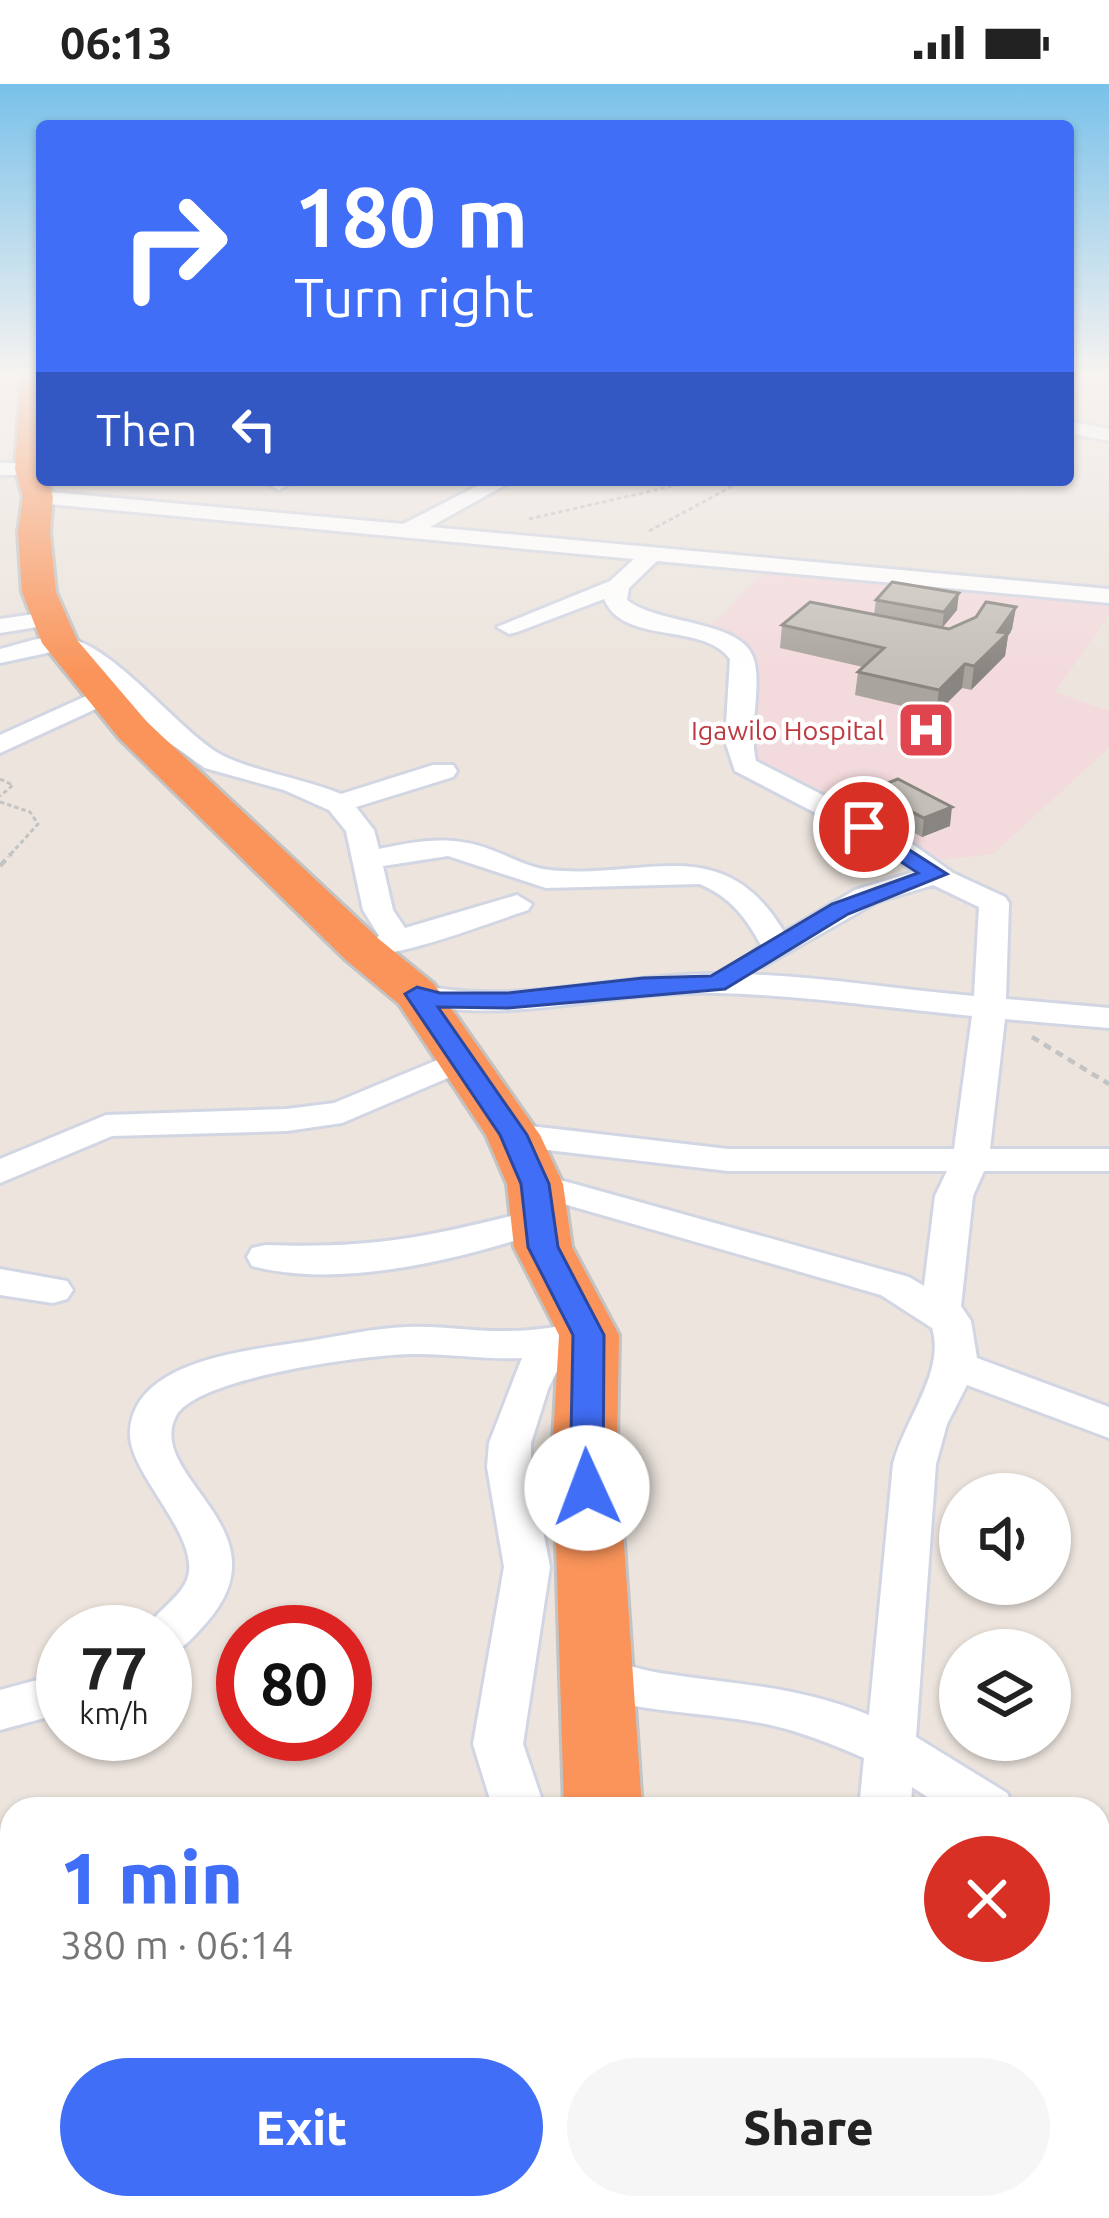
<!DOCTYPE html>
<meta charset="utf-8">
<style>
:root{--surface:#fff;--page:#f6f6f6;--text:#222;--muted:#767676;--accent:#406ef6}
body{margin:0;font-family:Ubuntu,sans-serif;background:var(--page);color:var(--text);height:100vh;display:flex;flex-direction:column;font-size:45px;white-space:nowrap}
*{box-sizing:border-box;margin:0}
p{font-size:39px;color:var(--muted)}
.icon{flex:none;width:66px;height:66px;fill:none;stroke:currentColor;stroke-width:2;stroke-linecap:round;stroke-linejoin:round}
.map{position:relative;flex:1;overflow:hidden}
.details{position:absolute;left:0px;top:1713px;width:1110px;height:423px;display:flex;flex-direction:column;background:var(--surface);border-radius:36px 36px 0 0;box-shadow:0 3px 9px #0004}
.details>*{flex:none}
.banner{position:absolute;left:36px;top:36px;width:1038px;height:366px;border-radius:12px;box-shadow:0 3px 9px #0004;background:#406ef6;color:#fff;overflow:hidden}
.fabs{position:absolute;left:939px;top:1389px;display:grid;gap:24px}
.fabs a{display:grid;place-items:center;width:132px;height:132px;border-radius:50%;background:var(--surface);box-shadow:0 3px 9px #0004;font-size:60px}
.speed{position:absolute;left:36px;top:1521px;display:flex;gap:24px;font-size:60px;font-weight:700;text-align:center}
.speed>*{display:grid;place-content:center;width:156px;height:156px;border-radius:50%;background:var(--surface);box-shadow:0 3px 9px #0004;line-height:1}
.speed small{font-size:30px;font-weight:400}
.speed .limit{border:18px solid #d22;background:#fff;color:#111}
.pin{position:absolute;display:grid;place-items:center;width:102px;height:102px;color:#fff;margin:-51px;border:6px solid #fff;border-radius:50%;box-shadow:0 3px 12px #0007}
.me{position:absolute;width:132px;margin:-66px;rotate:358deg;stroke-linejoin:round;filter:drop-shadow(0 0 9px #0008)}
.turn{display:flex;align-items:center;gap:42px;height:252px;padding:0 60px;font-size:54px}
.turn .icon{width:156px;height:156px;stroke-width:2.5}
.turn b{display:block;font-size:84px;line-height:102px}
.then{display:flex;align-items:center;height:114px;padding:0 60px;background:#0003;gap:24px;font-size:45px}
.round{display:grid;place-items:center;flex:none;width:126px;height:126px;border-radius:63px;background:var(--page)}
.head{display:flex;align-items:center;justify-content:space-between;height:204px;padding:0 60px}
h1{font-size:72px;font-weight:800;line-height:90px;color:var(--accent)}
.cta{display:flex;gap:24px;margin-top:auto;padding:24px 60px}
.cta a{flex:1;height:138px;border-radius:72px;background:var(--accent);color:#fff;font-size:48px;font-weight:800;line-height:138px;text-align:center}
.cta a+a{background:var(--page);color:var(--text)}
.status{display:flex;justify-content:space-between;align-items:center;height:84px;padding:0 60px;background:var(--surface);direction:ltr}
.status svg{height:33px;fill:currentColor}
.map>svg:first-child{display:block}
</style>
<div class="status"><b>06:13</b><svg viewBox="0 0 49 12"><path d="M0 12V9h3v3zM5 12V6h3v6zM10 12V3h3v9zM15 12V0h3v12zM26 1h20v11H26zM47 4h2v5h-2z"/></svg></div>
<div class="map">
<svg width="1109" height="2134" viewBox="0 0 1109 2134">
<rect width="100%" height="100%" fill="#ece4dd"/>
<path fill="#f3dadd" d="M764 487 1101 513 1109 519V531L1055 608 1109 627V664L993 770 939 776 742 674V565L711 542Z"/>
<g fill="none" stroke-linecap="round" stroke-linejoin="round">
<g stroke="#d2d6e3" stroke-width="6">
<path id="minor" d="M1068 337 1109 345V357L1068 349Z
M0 379H30L40 385 30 391H0Z
M260 396H286L289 400 279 406Z
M489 396H514L430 443 1109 505V519L657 477 629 504 627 516C658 541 740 536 753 573 763 600 748 644 756 677L897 749 953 789 1005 813 1009 819 1006 915 1109 924V944L1005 935 990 1065H1109V1087H984L973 1112 961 1222 971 1237 977 1274 1109 1323V1354L967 1301 947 1340 936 1380 916 1653 1007 1709 1015 1725H946L912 1703 911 1725H859L864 1674C832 1660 800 1647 766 1640 701 1627 644 1630 579 1608L572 1594 579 1580C607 1571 632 1585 660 1589 736 1601 795 1601 869 1631L893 1380C904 1336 946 1287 932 1244L881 1211 522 1108 517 1100 522 1092 535 1089 909 1193 924 1202 935 1112 947 1087H728L513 1062 500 1059 495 1051 500 1043 513 1040 728 1065H954L972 932C887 924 801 911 716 909 612 905 508 944 406 917L401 910 417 900C510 923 614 891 709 890 796 888 887 905 974 912L979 823 933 801 877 818 762 883 746 874 761 861C745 832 731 814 700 800L546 804 448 772 383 782 393 826 405 844 517 811 532 820 528 826C494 837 394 876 366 869L361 862 379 852 363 826 346 747 329 726 284 706 205 684 164 655 106 596 56 567 0 579V565C18 561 45 550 64 553 114 561 172 640 218 669 247 686 305 695 341 710L433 681H453L457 687 453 693 356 723 374 746 379 765C417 757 451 751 489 765 509 772 529 784 550 786 645 796 723 745 784 848L855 806 914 788 877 761 735 687 725 657 730 575C702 537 624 562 604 515L517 548 509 550 497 543 610 497 634 475 38 419 28 413 38 407 403 440Z
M48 528 60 535 56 540 0 549V535Z
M104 604 113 607 117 612 113 617 0 669V651Z
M464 965 476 968 481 975 476 982 342 1039 287 1047 112 1052 0 1099V1075L106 1031 287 1025 334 1019Z
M538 1125 551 1129 557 1137 551 1145C465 1174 343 1206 252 1182L247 1173 252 1164 266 1161C374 1165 435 1152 538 1125Z
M0 1185 67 1197 73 1206 67 1215 53 1219 0 1211Z
M589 1237 603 1241 609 1251 603 1261 566 1269 548 1305 531 1359V1383L550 1483 523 1660 545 1725H493L473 1660 504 1483 487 1383 489 1359 522 1274C485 1276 448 1269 411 1270 366 1271 197 1293 176 1332 144 1393 288 1445 207 1538 193 1553 185 1565 165 1572V1548H144C154 1529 175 1518 185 1500 208 1459 131 1394 130 1351 130 1274 254 1266 308 1257 341 1252 374 1244 407 1243 441 1241 474 1248 508 1247 535 1247 562 1242 589 1237Z
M63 1589V1629L0 1646V1606Z
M1098 1775 1109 1779V1832L1098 1828Z
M0 1884 12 1888V1932L1 1936Z
M1098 2058 1109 2062V2129L1096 2124Z
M505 2124H567L569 2134H507Z
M830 2124H892L889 2134H827Z"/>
</g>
<g stroke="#c3c3c3" stroke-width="6">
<path id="highway" d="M21 290H42V396H48L53 413 50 448 56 508 77 556 147 638 380 856 434 900 540 1051 563 1100 572 1163 619 1251 617 1357 642 1725H564L553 1357 559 1251 514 1163 507 1100 486 1051 399 920 346 876 119 654 42 559 22 508 18 448 23 413 15 385Z
M579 2124H671L672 2134H580Z"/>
</g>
<path stroke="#c3c3c3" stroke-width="3" stroke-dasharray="4.5 3" stroke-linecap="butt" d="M529 435 699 396
M649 447 744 396
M0 695 13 701 0 712
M0 718 30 728 38 740 8 773"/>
<path stroke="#c3c3c3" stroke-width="4.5" stroke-dasharray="8 6" stroke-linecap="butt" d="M0 782 11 770
M1032 953 1109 1000"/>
<use href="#minor" fill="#fff" fill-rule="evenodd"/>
<use href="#highway" fill="#fa945a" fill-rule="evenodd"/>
</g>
<path fill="#a9a49e" d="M876 516 957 526 942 544 949 545 1016 523 1012 545 1008 552 1005 572 971 606 962 604 936 630 855 611 858 588 863 583 780 564 782 541 874 531Z
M870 706 950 742 922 753 868 724Z"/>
<path fill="#898681" d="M959 509 957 526 942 544 944 528Z
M1016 523 1012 545 1008 552 1005 572 971 606 974 582Z
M965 580 962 604 936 630 939 606Z
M952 723 950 742 922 753 924 734Z"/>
<path fill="#c4bfb8" stroke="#898681" stroke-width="3" d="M892 498 959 509 944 528 876 516Z
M810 518 949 545 976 533 986 518 1016 523 998 548 1008 549 974 582 965 580 939 606 858 588 884 564 782 541Z
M898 695 952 723 924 734 870 706Z"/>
<linearGradient id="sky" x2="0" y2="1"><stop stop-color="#79c1ea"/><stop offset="0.49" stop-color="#f6f3f0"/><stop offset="1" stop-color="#f6f3f0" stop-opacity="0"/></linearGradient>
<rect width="1109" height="589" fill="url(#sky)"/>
<path fill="#406ef6" stroke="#2a48a0" stroke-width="3" d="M864 737 947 790 848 830 725 905 508 924 438 923 527 1051 549 1100 558 1163 604 1251 603 1404 599 1413H575L570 1404 573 1251 528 1163 521 1100 500 1051 405 910 417 903 440 909H508L643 894 711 892 832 820 918 789 856 748V739Z"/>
<defs>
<g id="hospital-square" transform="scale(3)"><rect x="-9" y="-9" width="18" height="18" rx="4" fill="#e0444e" stroke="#fff"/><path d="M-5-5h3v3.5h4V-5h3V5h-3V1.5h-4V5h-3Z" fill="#fff"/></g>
</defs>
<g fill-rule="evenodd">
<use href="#hospital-square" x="926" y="646"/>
</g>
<g text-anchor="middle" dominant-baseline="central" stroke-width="9" stroke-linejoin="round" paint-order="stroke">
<g font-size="27" fill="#be3a42" stroke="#fff" text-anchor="end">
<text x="884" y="646">Igawilo Hospital</text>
</g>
</g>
</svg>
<div class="fabs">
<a><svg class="icon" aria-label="sound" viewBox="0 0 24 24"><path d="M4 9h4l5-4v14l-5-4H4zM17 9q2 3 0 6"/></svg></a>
<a><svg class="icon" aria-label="layers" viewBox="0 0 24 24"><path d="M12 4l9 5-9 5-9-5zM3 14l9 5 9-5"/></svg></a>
</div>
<div class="speed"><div>77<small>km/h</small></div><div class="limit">80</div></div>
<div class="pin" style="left:864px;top:743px;background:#d93025"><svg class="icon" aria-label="arrive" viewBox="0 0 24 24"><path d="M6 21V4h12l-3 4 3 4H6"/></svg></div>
<svg class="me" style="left:587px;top:1404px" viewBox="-20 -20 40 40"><circle r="19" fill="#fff"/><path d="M0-13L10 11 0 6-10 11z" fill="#406ef6"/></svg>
<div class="banner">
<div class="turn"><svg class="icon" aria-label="right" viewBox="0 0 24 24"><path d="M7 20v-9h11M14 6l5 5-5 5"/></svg><div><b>180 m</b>Turn right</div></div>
<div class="then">Then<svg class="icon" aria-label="left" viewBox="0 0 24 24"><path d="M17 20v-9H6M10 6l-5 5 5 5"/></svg></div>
</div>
<section class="details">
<div class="head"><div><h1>1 min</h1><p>380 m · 06:14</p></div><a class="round" style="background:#d93025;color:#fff"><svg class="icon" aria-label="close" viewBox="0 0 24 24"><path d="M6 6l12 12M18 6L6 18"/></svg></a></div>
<div class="cta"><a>Exit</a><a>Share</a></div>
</section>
</div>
